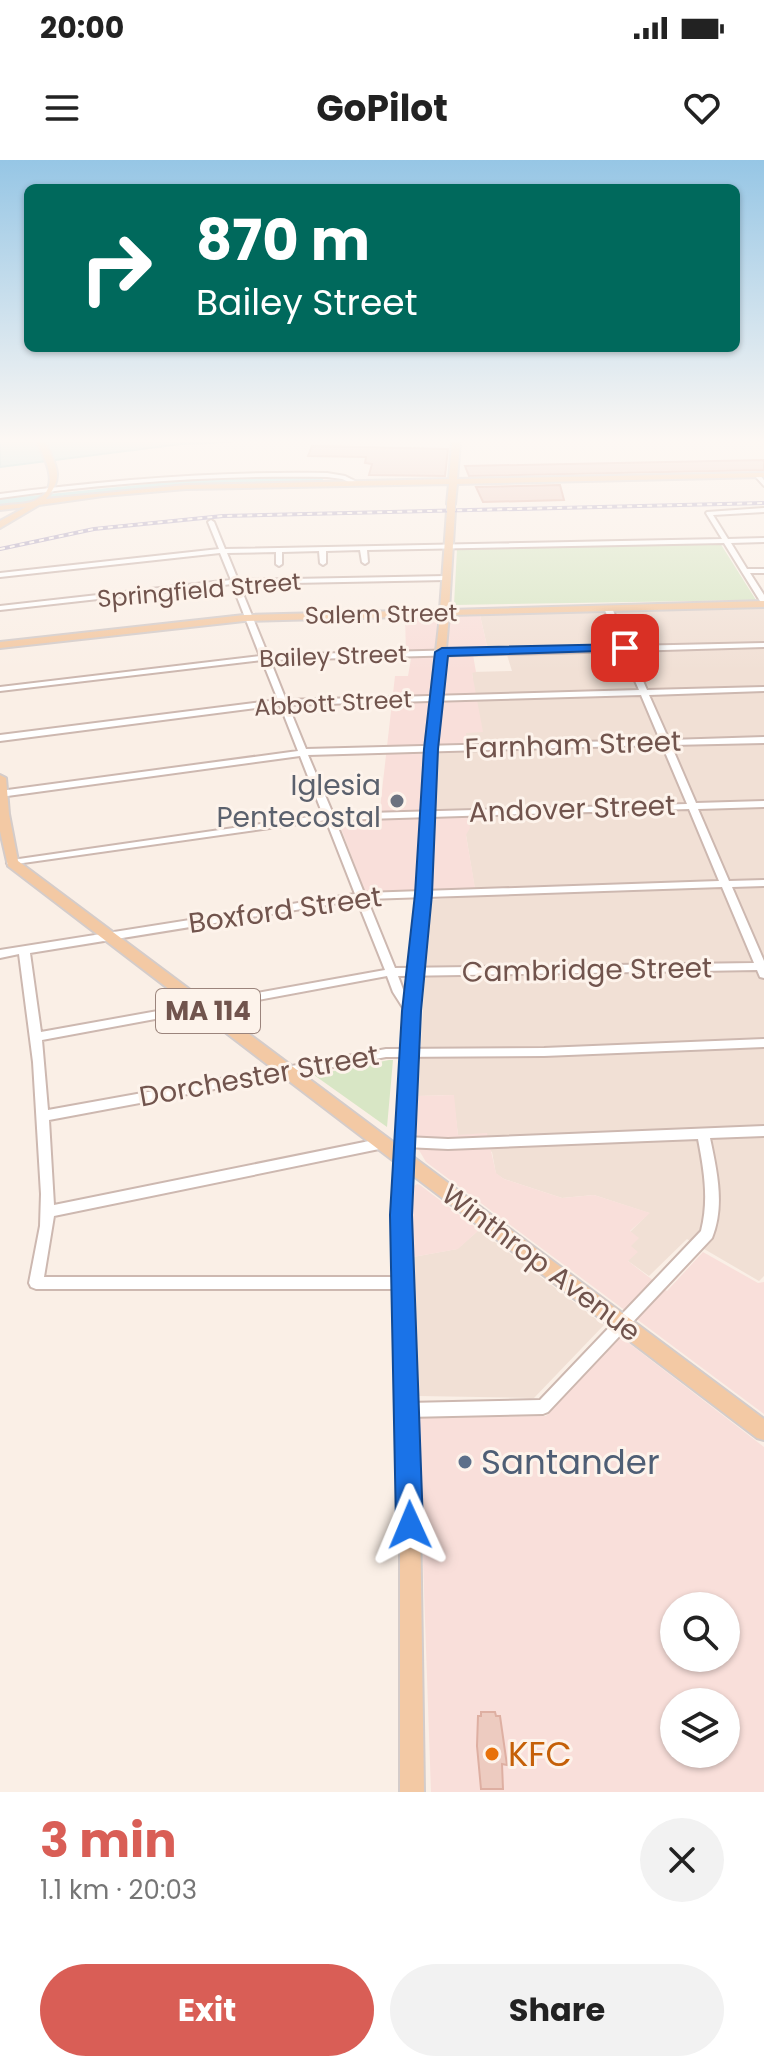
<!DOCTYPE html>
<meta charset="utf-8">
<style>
:root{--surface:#fff;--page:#f2f2f2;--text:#222;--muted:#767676;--accent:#d95e56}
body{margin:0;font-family:Poppins,sans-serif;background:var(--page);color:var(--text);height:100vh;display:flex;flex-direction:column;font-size:30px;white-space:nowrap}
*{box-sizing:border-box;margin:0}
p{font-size:26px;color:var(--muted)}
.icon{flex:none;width:44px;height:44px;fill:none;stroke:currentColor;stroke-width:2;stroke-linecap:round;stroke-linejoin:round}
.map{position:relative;height:1632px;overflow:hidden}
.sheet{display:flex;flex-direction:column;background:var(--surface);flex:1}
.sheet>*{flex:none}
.guide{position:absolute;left:24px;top:24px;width:716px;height:168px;border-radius:12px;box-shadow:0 2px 6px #0004;background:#00695c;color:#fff;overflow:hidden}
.controls{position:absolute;left:660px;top:1432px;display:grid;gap:16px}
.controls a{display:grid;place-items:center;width:80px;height:80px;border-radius:50%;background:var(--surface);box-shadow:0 2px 6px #0004;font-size:40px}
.pin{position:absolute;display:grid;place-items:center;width:68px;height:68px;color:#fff;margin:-34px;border-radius:16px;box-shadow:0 4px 12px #0006}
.me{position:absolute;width:88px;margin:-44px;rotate:359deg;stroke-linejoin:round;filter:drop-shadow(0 0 6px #0008)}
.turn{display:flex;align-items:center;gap:28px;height:168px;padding:0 40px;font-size:36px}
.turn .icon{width:104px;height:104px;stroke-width:2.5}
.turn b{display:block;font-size:56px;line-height:68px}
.round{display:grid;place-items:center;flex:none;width:84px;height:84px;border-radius:42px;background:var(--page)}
.headline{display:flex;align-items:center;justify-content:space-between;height:136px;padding:0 40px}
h1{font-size:48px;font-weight:700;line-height:60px;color:var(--accent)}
.cta{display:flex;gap:16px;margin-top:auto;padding:16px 40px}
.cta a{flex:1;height:92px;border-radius:48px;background:var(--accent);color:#fff;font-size:32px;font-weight:700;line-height:92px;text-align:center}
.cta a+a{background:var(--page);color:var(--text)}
.status{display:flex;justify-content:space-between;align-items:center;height:56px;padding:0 40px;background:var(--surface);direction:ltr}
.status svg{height:22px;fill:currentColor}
header{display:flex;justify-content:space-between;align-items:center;height:104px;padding:0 40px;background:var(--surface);font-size:36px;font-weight:700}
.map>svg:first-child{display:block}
</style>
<div class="status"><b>20:00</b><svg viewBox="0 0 49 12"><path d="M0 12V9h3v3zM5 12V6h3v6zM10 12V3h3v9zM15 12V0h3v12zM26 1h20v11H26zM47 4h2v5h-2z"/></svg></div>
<header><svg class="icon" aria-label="menu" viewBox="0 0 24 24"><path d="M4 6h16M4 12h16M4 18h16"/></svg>GoPilot<svg class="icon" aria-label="heart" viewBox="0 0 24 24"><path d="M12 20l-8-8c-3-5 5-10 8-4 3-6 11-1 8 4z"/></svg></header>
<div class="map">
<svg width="764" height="1632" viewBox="0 0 764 1632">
<rect width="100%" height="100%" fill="#faefe6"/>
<path fill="#f1e0d5" d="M764 447V1116L759 1121 687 1079 649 1116 628 1101 630 1072 649 1053 594 1035 562 1038 504 1019 496 1014 492 992 458 975 453 935 418 936 429 740 476 736 466 675 467 649 436 650 439 586H466V573L474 533 472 512 512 511 507 495H489L480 455Z
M479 1070 604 1165 534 1238 418 1236 413 1097 457 1089Z"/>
<path fill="#f9dfda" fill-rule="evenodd" d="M480 455 489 495H473L476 512 472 513 483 572 466 573 467 586H439L436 649H467L470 668 466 675 475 728 365 732 337 658 379 657 395 516H408L412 493H406L405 457Z
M454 935 458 975 487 973 496 1013 504 1019 562 1038 594 1035 650 1053 630 1071 639 1078 631 1086 638 1092 628 1101 667 1131 703 1092 758 1123 764 1122V1254L426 1002 416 985 418 936Z
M417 1024 420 1025 479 1070 458 1089 413 1097 412 1027Z
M621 1177 764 1287V1632H431L418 1258 546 1256ZM674 1446H726V1498H674ZM674 1542H726V1594H674Z"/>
<path fill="#d8e6c5" d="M720 383 756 440 454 445 457 389Z
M393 900 387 967 314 915 389 900Z"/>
<path fill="#bce2e1" stroke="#a3d3d2" stroke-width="2" d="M0 282H231L181 284 0 307Z"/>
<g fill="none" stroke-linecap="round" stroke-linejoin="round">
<path stroke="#bce2e1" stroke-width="6" d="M0 342 207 321 320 320"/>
</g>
<path fill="#edcbc0" stroke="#deafa2" stroke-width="2" d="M312 286 448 289 445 316 369 315 372 304 365 303 366 297 308 296Z
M764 300V310L469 316 465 306Z
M560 325 564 340 483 342 476 327Z
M481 1552H495L496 1556H500L507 1605 502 1604 503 1629H481L477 1586 478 1556H481Z"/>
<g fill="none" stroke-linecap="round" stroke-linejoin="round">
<g stroke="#cdb8b0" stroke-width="4">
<path id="minor" d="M327 313 345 316 359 323 356 325 342 319 327 317C217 315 108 323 0 338V334C108 320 217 311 327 313Z
M755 314H759L764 320V326L755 316Z
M764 348V352L713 355 728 379 764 378V382L731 383 747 409H764V413H750L764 435V443L760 441 724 383 367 390 368 402 365 404 362 402 360 390 326 391V403L323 405 320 403 319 391 282 392V404L279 406 276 404V392L227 393 238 420 446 416 450 418 446 420 239 424 268 495 620 486 604 448 608 446 612 448 628 486 764 483V487L630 491 647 530 764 527V531L649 535 669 580 764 577V583L671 585 696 643 764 641V647L698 649 729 721 764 720V726L732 727 764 801V818L760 817 757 810 398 816 404 832 417 851 411 855 407 854 393 832 387 816 42 880 48 950 386 889 544 888 764 879V887L544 896 386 897 49 960 54 1045 384 978 388 980 390 983 388 986 384 988 54 1056 44 1117H404L409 1119 411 1123 409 1127 404 1129H36L31 1127 29 1123 40 1066 41 1034 33 902 19 794 0 798V790L355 734 326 660 9 705 7 703 9 701 12 700 323 655 300 596 0 637V631L298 591 280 545 0 581V575L278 540 262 500 0 531V527L260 496 232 424 0 450V446L231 420 220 393 0 417V413L219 389 208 362 211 360 214 362 225 389 722 379 706 353 707 352ZM622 491 639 530 286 540 270 500ZM641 535 660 580 306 589 288 545ZM662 585 687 644 333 654 308 595ZM689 649 719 721 364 733 335 660ZM722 727 754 803 395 808 367 739ZM357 740 385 810 41 872 30 793Z
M764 966V976L710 978C717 1011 725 1046 712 1078L548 1252 543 1254 407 1257 402 1255 399 1250 402 1245 407 1243 540 1240 701 1071C709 1040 704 1010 698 979L448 989 405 987 401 985 399 982 401 979 405 977 448 979Z"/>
</g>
<g stroke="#d4ccca" stroke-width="4">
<path id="major" d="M37 282H45C56 306 65 316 46 339L186 325 449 319 452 282H460L457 319 764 313V317L457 324 455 344 451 346 447 344 449 324 186 329 103 336 39 345 0 368V361L26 347 0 350V346C10 344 24 345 34 341 62 330 46 300 37 282Z
M451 349 455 351 449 450 764 441V447L449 455 437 589 430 734 418 851 412 996 764 1259V1280L757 1278 411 1014 409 1055 420 1353 424 1632H400V1353L393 1055 395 1002 8 706 0 671V615L6 618 9 654 18 701 396 984 404 851 418 734 425 589 440 456 244 461 0 488V482L244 455 440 450 447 351Z"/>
</g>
<use href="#minor" fill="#fff" fill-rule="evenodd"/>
<use href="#major" fill="#f3c9a4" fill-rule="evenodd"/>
<g stroke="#b0a5c2" stroke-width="4">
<path id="rail" d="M0 389 94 369 223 356 764 343"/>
</g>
<use href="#rail" stroke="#fdf3eb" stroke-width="2" stroke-dasharray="5" stroke-linecap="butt"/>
<g stroke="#d4ccca" stroke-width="10" stroke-linecap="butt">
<path id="major-bridge" d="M451 344V351"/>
</g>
<use href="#major-bridge" stroke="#f3c9a4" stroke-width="8"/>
</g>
<linearGradient id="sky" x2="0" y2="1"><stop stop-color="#96c6e5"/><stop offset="0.55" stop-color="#fdf8f4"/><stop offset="1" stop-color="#fdf8f4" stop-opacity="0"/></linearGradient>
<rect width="764" height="511" fill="url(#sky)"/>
<path fill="#1a73e8" stroke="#114b97" stroke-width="2" d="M625 484 632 488 630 490 448 496 438 589 432 734 421 851 412 1055 423 1365 419 1375 410 1379 400 1375 396 1365 390 1055 402 851 415 734 424 589 435 492 442 488Z"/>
<circle fill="#6b7280" stroke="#fdf3eb" stroke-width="3" cx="397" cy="641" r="8"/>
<circle fill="#5c6f8a" stroke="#fdf3eb" stroke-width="3" cx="465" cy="1302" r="8"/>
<circle fill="#e8710a" stroke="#fdf3eb" stroke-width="3" cx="492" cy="1594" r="8"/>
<g text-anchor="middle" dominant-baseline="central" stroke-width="6" stroke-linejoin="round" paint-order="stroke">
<g font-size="24" fill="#71544d" stroke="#fdf3eb">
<text transform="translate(199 430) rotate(-5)">Springfield Street</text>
<text transform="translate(381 454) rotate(-1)">Salem Street</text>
<text transform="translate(333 496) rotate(-2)">Bailey Street</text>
<text transform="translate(333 543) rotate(-3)">Abbott Street</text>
</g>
<rect fill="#fdf3eb" stroke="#9b847c" stroke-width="2" x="156" y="829" width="104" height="44" rx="6"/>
<g font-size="26" font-weight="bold" fill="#71544d">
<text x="208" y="851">MA 114</text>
</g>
<g font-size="28" fill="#71544d" stroke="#fdf3eb">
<text transform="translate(573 585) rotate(-2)">Farnham Street</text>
<text transform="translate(572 649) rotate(-2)">Andover Street</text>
<text transform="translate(285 750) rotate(-8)">Boxford Street</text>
<text transform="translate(587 810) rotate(-1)">Cambridge Street</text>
<text transform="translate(259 916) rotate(-10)">Dorchester Street</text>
<text transform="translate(541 1103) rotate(37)">Winthrop Avenue</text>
</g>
<g font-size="28" fill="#5b616d" stroke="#fdf3eb" text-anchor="end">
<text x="381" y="625">Iglesia<tspan x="381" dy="32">Pentecostal</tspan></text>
</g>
<g font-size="34" fill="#4e5e75" stroke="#fdf3eb" text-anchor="start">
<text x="481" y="1302">Santander</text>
</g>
<g font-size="34" fill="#c56008" stroke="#fdf3eb" text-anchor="start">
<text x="508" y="1594">KFC</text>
</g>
</g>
</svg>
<div class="controls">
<a><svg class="icon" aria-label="search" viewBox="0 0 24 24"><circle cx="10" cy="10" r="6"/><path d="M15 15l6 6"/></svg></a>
<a><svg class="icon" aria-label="layers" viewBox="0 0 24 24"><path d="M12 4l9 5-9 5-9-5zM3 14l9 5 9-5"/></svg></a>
</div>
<div class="pin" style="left:625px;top:488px;background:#d93025"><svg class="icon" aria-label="arrive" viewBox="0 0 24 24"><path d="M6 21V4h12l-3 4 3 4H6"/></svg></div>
<svg class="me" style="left:410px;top:1365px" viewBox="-20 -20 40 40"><path d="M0-17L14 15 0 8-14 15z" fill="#1a73e8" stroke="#fff" stroke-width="4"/></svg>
<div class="guide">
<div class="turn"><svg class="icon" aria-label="right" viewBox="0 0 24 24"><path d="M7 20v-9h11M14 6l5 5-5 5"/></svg><div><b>870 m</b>Bailey Street</div></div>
</div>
</div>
<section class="sheet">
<div class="headline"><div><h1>3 min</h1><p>1.1 km · 20:03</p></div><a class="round"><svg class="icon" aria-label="close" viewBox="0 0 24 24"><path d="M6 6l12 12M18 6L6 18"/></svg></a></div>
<div class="cta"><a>Exit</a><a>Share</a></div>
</section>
